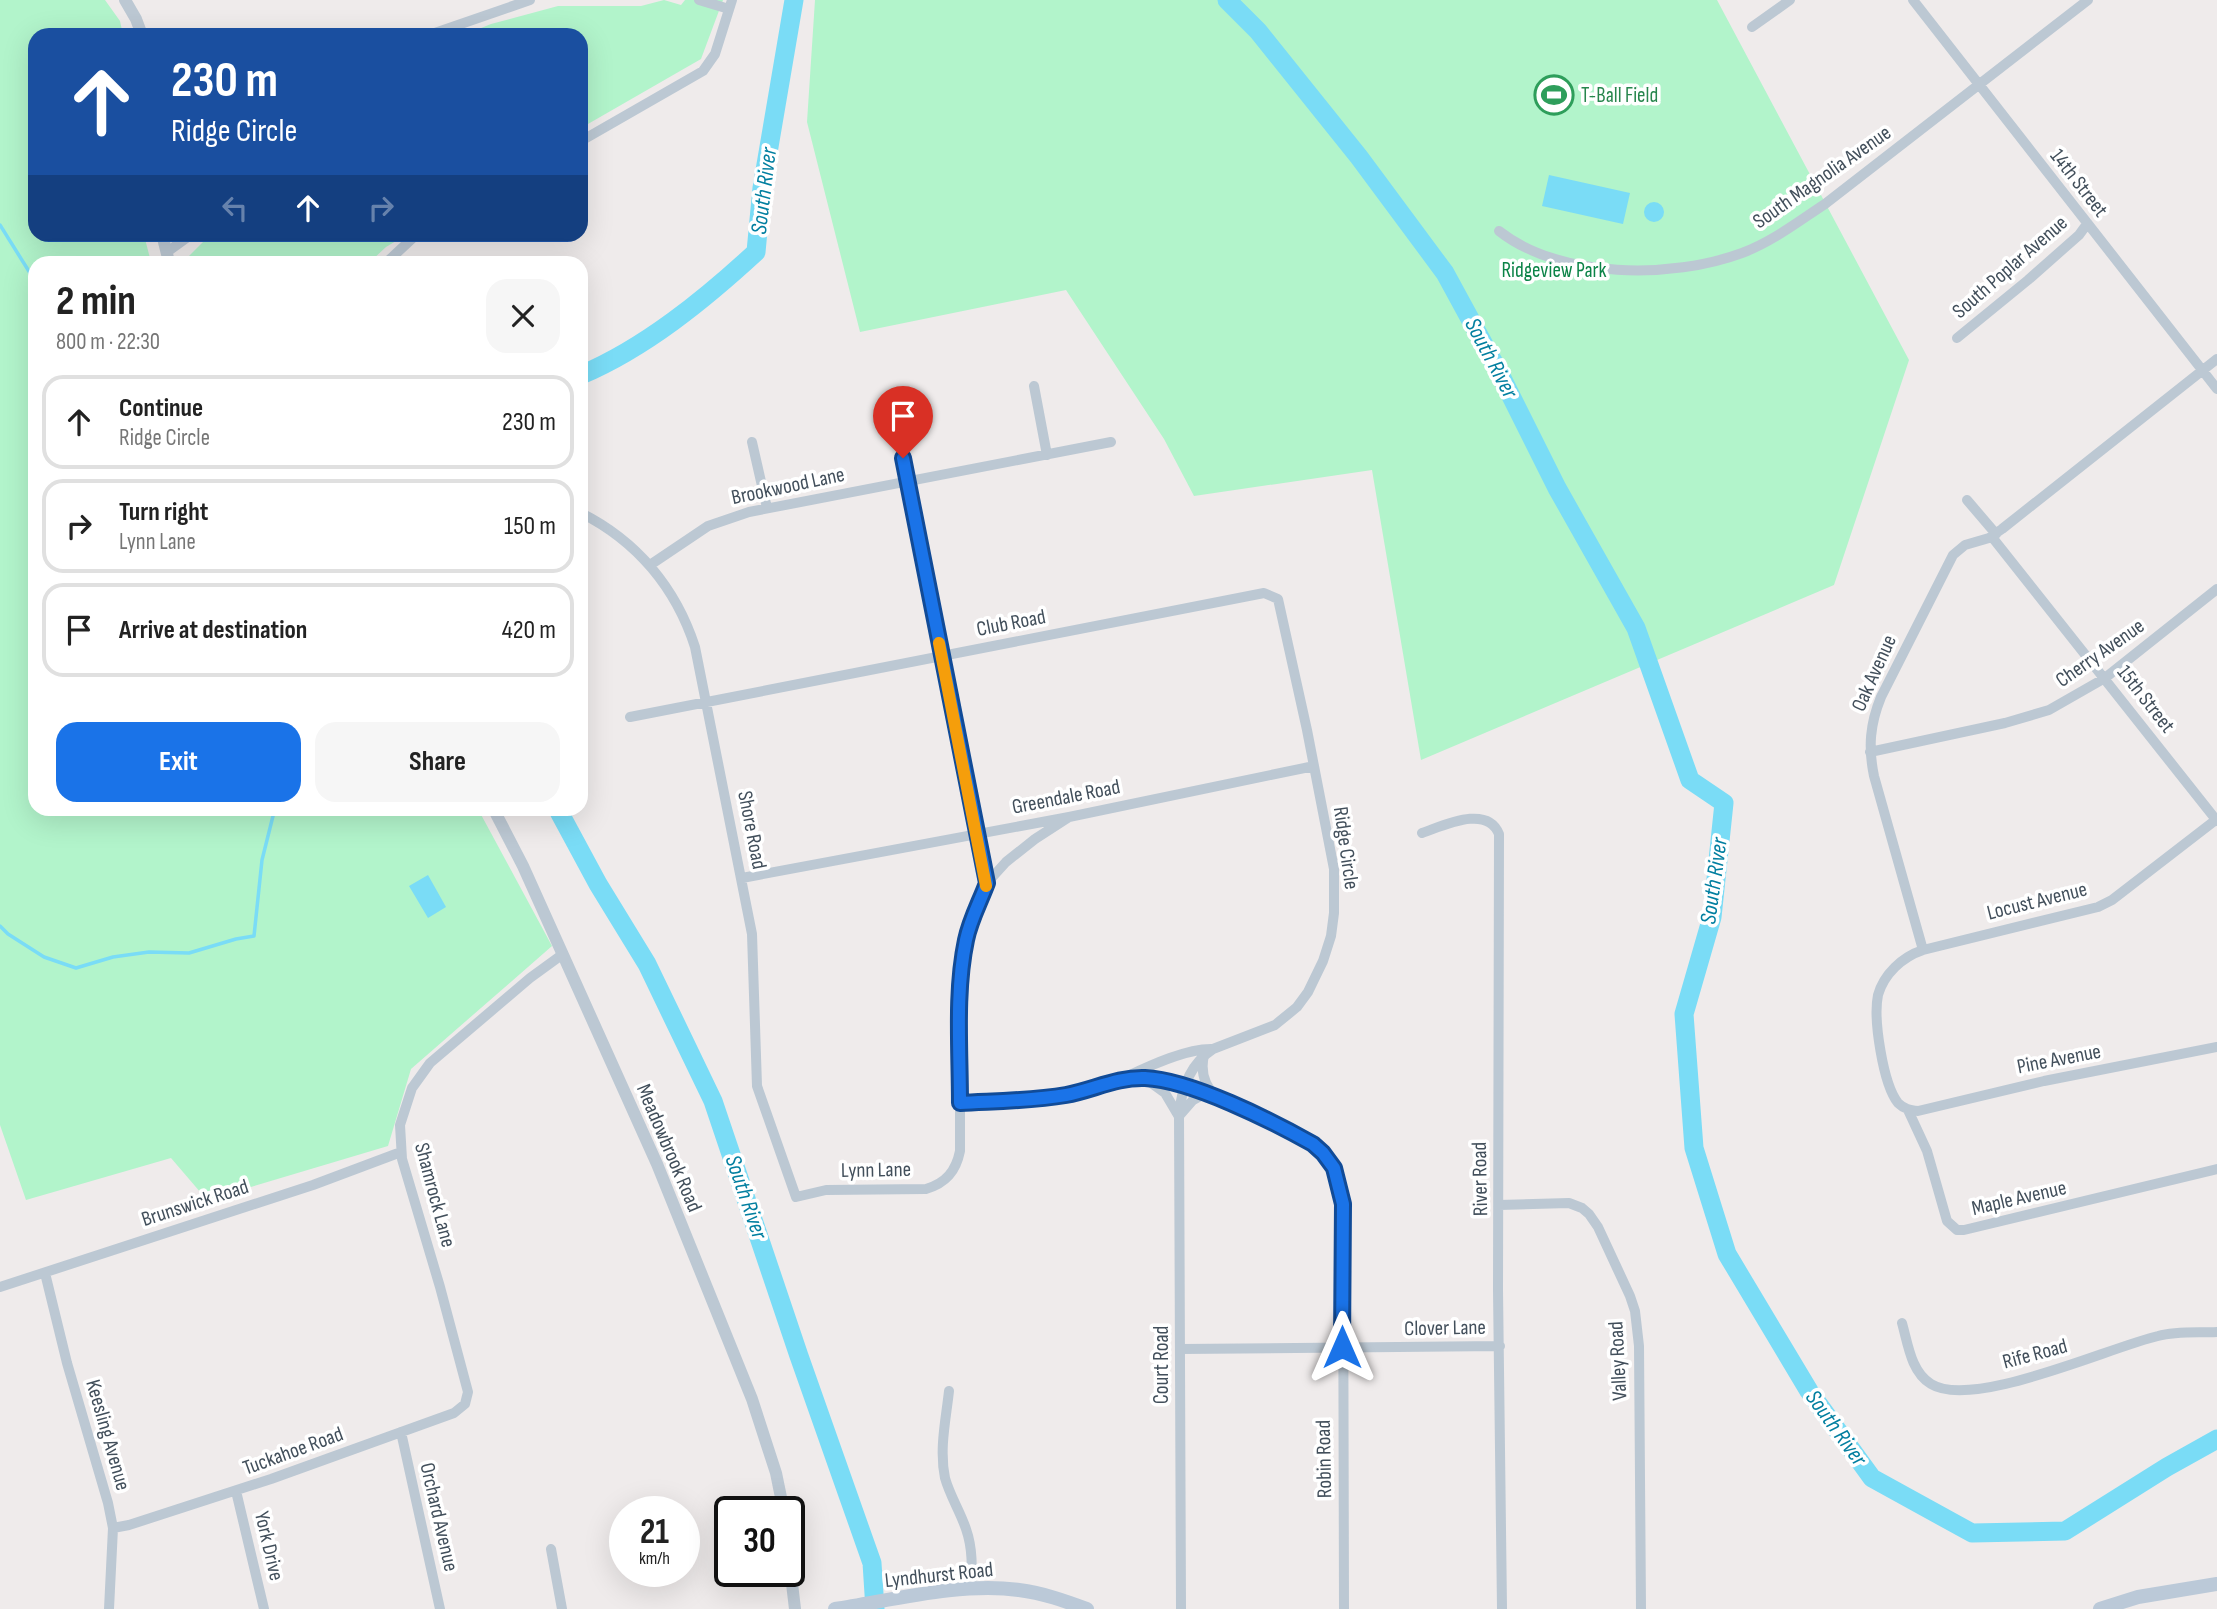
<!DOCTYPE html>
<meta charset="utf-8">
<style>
:root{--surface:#fff;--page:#f6f6f6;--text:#222;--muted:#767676;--line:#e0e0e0;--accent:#1a73e8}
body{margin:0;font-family:"Sofia Sans Condensed",sans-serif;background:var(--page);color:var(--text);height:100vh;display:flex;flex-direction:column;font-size:26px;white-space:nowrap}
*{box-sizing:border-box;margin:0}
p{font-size:23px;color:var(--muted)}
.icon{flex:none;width:38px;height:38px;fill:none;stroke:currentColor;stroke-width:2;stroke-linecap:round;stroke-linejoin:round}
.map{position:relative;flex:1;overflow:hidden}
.details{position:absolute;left:28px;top:256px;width:560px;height:560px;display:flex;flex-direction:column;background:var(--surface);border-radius:21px;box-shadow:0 7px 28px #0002}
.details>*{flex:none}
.hud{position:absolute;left:28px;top:28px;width:560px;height:214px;border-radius:21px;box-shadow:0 7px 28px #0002;background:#1a4fa0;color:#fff;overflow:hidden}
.speed{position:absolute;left:609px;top:1496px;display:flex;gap:14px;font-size:35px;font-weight:700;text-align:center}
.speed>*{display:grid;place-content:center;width:91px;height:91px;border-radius:50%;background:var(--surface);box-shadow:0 7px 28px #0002;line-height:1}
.speed small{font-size:18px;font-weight:400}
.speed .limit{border:4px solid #111;border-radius:10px;background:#fff;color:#111}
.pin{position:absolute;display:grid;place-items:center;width:60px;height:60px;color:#fff;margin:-72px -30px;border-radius:50% 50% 50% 0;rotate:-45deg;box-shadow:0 0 7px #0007}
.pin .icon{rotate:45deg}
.me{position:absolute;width:77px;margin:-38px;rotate:0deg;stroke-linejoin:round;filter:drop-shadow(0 0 5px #0008)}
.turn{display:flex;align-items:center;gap:24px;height:147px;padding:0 28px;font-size:32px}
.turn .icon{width:91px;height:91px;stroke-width:2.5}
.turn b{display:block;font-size:49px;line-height:60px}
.lanes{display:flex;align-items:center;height:66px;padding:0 28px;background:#0003;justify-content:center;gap:35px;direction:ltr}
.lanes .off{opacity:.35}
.round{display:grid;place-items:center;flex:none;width:74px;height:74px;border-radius:21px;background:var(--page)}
.summary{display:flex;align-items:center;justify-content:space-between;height:119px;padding:0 28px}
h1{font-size:42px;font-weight:700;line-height:52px}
.button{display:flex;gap:14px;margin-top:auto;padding:14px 28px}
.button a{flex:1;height:80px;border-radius:21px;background:var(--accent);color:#fff;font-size:28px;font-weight:700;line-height:80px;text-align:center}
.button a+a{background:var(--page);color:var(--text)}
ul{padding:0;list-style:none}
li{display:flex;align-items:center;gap:21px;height:94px;margin:0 14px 10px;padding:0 14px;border:4px solid var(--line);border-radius:21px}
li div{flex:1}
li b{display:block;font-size:26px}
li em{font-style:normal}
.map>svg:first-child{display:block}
</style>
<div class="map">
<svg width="2217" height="1609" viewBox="0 0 2217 1609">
<rect width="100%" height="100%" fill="#efebeb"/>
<path fill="#b2f4cb" d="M0 0H105L120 21 123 35H35V234L144 235 151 262H35V808L478 809 552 946 411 1069 388 1146 207 1200 171 1158 26 1200 0 1125Z
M664 0 681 5 685 0H723L701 59 581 128V35H464L491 24 558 6H641Z
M815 0H1717L1909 360 1834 585 1421 760 1372 470 1194 496 1164 439 1066 290 860 332 807 122Z
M210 235V234L406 235 386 247 370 262H183Z"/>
<path fill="#7adcf6" d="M1549 175 1630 193 1623 224 1542 206Z
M1644 212a10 10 0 1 1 20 0a10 10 0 1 1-20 0Z
M428 875 446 907 428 918 409 886Z"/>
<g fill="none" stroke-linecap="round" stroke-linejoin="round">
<path stroke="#7adcf6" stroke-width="3.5" d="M0 225 35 281
M0 926 8 934 44 957 76 968 113 957 149 952 189 953 236 939 254 936 262 860 275 808"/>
<path stroke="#7adcf6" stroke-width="19" d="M1227 0 1258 31 1359 157 1445 273 1500 374 1557 488 1636 628 1690 780 1724 803 1712 917 1684 1014 1694 1148 1727 1254 1809 1391 1872 1478 1972 1533 2065 1531 2167 1467 2217 1439
M581 375C645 348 705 299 756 252L762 188 794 0
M557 808 598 884 647 964 713 1101 799 1356 872 1563 875 1609"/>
<path stroke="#bcc8d3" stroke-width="10" d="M699 0 729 9
M1913 0 2217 389
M1752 27 1790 0
M429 35 530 0
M581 141 703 71 715 54 732 0
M1499 231C1560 279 1672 279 1742 253 1772 242 1799 221 1825 204L2088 0
M167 252 192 234
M387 262 417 234
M1957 338 2028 280 2079 235 2087 224
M1034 386 1047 455
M894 412 987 883
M752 442 767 508
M1967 500 1996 534
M581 513C637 541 676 588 695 647L752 934 757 1086 796 1197 826 1190 926 1189C946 1183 956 1171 960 1151V995L968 932 987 883 1006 862 1035 839 1069 817
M1992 537 2217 821
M650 565 708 526 749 512 1111 442
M630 717 1264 593 1278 599 1307 730 1334 869V913L1331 936 1323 961 1308 992 1297 1007 1275 1025 1213 1049C1190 1064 1181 1089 1179 1116L1181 1609
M1870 752 2005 723 2049 710 2105 678 2217 589
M2217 819 2112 900 2098 907 1923 950C1902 957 1884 974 1878 995 1873 1019 1883 1084 1898 1103 1904 1109 1910 1110 1918 1111L2044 1081 2217 1047
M1422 833C1443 826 1487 804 1499 834L1498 1290 1502 1609
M742 878 1069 817 1314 766
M1923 950 1874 776C1868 747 1870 724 1881 697L1953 555 1965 545 1989 538 2002 529 2217 359
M1204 1055C1200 1072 1204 1085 1216 1097
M1128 1076C1151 1065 1188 1048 1213 1049
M1147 1080 1165 1093 1178 1115
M960 1103C995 1101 1031 1101 1066 1095 1091 1090 1114 1078 1139 1078 1174 1078 1302 1129 1325 1155 1337 1169 1339 1186 1343 1204L1344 1609
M1908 1110 1927 1151 1947 1221 1957 1230H1964L2217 1169
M1179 1116 1193 1100 1204 1094
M1499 1205 1569 1203 1582 1208 1589 1214 1598 1227 1630 1296 1635 1311 1639 1346 1641 1609
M45 1273 67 1363 108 1503 113 1528 109 1609
M0 1287 313 1185 401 1152
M1902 1323C1908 1344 1911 1372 1931 1384 1973 1410 2110 1347 2158 1336 2177 1331 2197 1333 2217 1332
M1181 1349 1500 1346
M949 1391C946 1419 939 1449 945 1478 950 1496 960 1511 966 1529 973 1549 972 1568 971 1589
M401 1432 440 1609
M236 1491 264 1609
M113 1528 129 1525 271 1479 454 1413 465 1404 468 1392 440 1287 402 1159 400 1125 412 1088 430 1063 530 978 563 954
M551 1549 562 1609"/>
<path stroke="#bcc8d3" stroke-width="12" d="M125 0 136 19 142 35
M162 234 169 262
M493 808 523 866 657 1164 752 1399 776 1473 784 1512
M789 1558 795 1609"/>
<path stroke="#bbc9d8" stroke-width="14" d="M835 1609C893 1600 961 1582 1019 1590 1043 1593 1065 1601 1087 1609
M2100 1609 2138 1597 2217 1584"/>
</g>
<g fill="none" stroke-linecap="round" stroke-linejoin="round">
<g stroke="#114b97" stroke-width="18">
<path id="route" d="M903 458 987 883C980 902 970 920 966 940 955 992 960 1050 960 1103 995 1101 1031 1101 1066 1095 1093 1090 1117 1077 1145 1078 1191 1080 1272 1121 1313 1144L1323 1153 1334 1168 1343 1204 1342 1347"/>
</g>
<use href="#route" stroke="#1a73e8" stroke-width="12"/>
<path stroke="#f59e0b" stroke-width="12" d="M939 643 986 886"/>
</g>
<defs>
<g id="stadium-ring" transform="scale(2.0125)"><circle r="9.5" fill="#fff" stroke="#2e9e5b" stroke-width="1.5"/><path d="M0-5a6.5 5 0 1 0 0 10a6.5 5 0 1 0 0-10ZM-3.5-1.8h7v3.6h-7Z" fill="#2e9e5b"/></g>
</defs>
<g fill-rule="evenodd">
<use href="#stadium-ring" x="1554" y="95"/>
</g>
<g text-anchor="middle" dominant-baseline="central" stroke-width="7" stroke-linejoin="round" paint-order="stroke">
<g font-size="21" fill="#27864d" stroke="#fff" text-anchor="start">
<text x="1581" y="95">T-Ball Field</text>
</g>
<g font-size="21" fill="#424f5b" stroke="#fff">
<text transform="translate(1822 177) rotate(-35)">South Magnolia Avenue</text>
<text transform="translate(2079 183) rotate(52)">14th Street</text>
<text transform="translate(2010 267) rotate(-41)">South Poplar Avenue</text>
<text transform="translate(788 486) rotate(-12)">Brookwood Lane</text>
<text transform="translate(1011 623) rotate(-11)">Club Road</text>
<text transform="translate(2100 653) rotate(-35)">Cherry Avenue</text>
<text transform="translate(1874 673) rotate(-66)">Oak Avenue</text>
<text transform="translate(2146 699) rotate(52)">15th Street</text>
<text transform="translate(1066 797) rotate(-11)">Greendale Road</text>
<text transform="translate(752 830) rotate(79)">Shore Road</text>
<text transform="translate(1346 848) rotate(82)">Ridge Circle</text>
<text transform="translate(2037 901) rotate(-14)">Locust Avenue</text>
<text transform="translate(2059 1059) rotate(-11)">Pine Avenue</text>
<text transform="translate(669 1148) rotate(67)">Meadowbrook Road</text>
<text transform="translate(876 1170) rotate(-1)">Lynn Lane</text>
<text transform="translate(1480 1179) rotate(-91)">River Road</text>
<text transform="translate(435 1195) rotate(75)">Shamrock Lane</text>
<text transform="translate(2019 1198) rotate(-13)">Maple Avenue</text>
<text transform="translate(195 1203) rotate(-18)">Brunswick Road</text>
<text transform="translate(1445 1328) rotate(-1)">Clover Lane</text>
<text transform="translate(2035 1354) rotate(-15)">Rife Road</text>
<text transform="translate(1618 1361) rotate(-93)">Valley Road</text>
<text transform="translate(1161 1365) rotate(-90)">Court Road</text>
<text transform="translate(108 1435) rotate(74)">Keesling Avenue</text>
<text transform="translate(293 1451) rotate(-20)">Tuckahoe Road</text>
<text transform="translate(1324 1459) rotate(-91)">Robin Road</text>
<text transform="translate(439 1517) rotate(77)">Orchard Avenue</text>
<text transform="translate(269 1546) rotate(77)">York Drive</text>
<text transform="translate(939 1575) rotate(-6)">Lyndhurst Road</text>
</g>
<g font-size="21" fill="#0b8347" stroke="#fff">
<text x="1554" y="270">Ridgeview Park</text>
</g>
<g font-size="23" font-style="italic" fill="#027fa0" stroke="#fff">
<text transform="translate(764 191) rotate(-83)">South River</text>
<text transform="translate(1491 358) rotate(62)">South River</text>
<text transform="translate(1714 881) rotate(-82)">South River</text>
<text transform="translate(746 1197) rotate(71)">South River</text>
<text transform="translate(1836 1428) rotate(54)">South River</text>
</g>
</g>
</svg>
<div class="speed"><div>21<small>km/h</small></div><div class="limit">30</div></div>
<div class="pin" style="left:903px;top:458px;background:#d93025"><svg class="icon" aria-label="arrive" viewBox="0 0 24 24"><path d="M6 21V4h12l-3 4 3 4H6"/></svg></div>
<svg class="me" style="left:1342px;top:1347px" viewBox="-20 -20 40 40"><path d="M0-17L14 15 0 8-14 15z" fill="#1a73e8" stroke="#fff" stroke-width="4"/></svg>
<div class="hud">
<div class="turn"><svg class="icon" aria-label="ahead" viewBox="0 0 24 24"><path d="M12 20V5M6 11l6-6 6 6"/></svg><div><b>230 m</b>Ridge Circle</div></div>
<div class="lanes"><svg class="icon off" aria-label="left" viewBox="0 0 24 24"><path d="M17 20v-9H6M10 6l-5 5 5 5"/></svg><svg class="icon" aria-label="ahead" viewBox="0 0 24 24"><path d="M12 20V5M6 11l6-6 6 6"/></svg><svg class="icon off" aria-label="right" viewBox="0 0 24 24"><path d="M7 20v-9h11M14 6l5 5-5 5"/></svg></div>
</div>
<section class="details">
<div class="summary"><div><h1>2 min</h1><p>800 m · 22:30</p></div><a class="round"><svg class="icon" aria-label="close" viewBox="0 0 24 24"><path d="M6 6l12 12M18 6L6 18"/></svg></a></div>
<ul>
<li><svg class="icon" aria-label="ahead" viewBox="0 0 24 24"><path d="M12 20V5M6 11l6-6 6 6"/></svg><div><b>Continue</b><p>Ridge Circle</p></div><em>230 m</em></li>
<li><svg class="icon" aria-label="right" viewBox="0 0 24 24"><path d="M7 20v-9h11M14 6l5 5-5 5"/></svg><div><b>Turn right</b><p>Lynn Lane</p></div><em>150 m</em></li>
<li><svg class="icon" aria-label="arrive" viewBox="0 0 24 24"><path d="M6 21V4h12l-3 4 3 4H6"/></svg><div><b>Arrive at destination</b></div><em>420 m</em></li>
</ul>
<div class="button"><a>Exit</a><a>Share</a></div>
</section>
</div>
